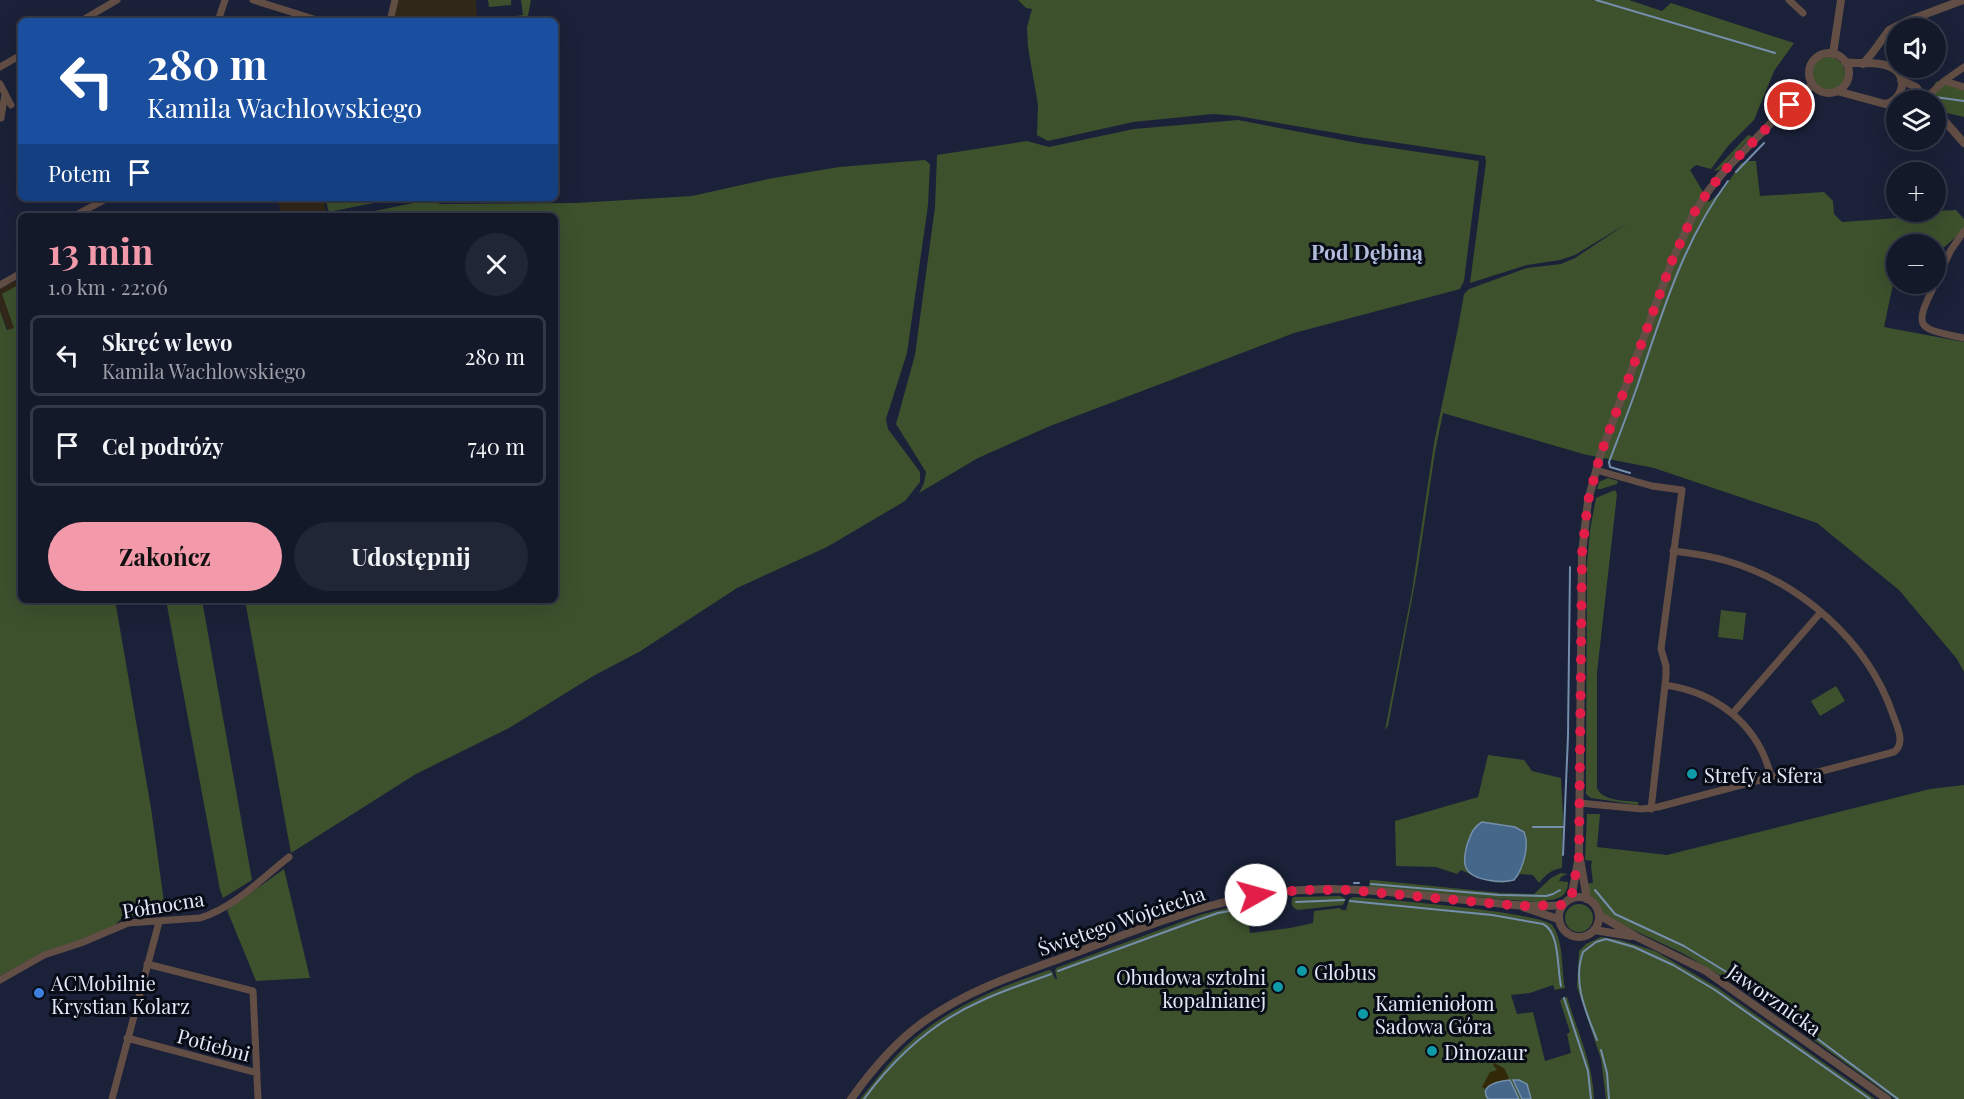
<!DOCTYPE html>
<html lang="pl">
<meta charset="utf-8">
<style>
:root{--surface:#14192a;--page:#212636;--text:#f1f3f6;--muted:#9da0a8;--line:#333847;--accent:#f39aaa}
body{margin:0;font-family:"Playfair Display",serif;background:var(--page);color:var(--text);height:100vh;display:flex;flex-direction:column;font-size:22px;white-space:nowrap}
*{box-sizing:border-box;margin:0}
p{font-size:20px;color:var(--muted)}
.icon{flex:none;width:33px;height:33px;fill:none;stroke:currentColor;stroke-width:2;stroke-linecap:round;stroke-linejoin:round}
.map{position:relative;flex:1;overflow:hidden}
.drawer{position:absolute;left:18px;top:213px;width:540px;height:390px;display:flex;flex-direction:column;background:var(--surface);border-radius:9px;box-shadow:0 6px 24px #0002,0 0 0 2px var(--line)}
.drawer>*{flex:none}
.banner{position:absolute;left:18px;top:18px;width:540px;height:183px;border-radius:9px;box-shadow:0 6px 24px #0002,0 0 0 2px var(--line);background:#1a4fa0;color:#fff;overflow:hidden}
.buttons{position:absolute;left:1886px;top:18px;display:grid;gap:12px}
.buttons a{display:grid;place-items:center;width:60px;height:60px;border-radius:50%;background:var(--surface);box-shadow:0 6px 24px #0002,0 0 0 2px var(--line);font-size:30px}
.pin{position:absolute;display:grid;place-items:center;width:51px;height:51px;color:#fff;margin:-26px;border:3px solid #fff;border-radius:50%;box-shadow:0 2px 6px #0007}
.me{position:absolute;width:66px;margin:-33px;rotate:83deg;stroke-linejoin:round;filter:drop-shadow(0 0 4px #0008)}
.turn{display:flex;align-items:center;gap:21px;height:126px;padding:0 30px;font-size:27px}
.turn .icon{width:78px;height:78px;stroke-width:2.5}
.turn b{display:block;font-size:42px;line-height:51px}
.then{display:flex;align-items:center;height:57px;padding:0 30px;background:#0003;gap:12px;font-size:22px}
.round{display:grid;place-items:center;flex:none;width:63px;height:63px;border-radius:32px;background:var(--page)}
.headline{display:flex;align-items:center;justify-content:space-between;height:102px;padding:0 30px}
h1{font-size:36px;font-weight:700;line-height:45px;color:var(--accent)}
.button{display:flex;gap:12px;margin-top:auto;padding:12px 30px}
.button a{flex:1;height:69px;border-radius:36px;background:var(--accent);color:#111;font-size:24px;font-weight:700;line-height:69px;text-align:center}
.button a+a{background:var(--page);color:var(--text)}
ul{padding:0;list-style:none}
li{display:flex;align-items:center;gap:18px;height:81px;margin:0 12px 9px;padding:0 18px;border:3px solid var(--line);border-radius:9px}
li div{flex:1}
li b{display:block;font-size:22px}
li em{font-style:normal}
.map>svg:first-child{display:block}
</style>
<div class="map">
<svg width="1964" height="1099" viewBox="0 0 1964 1099">
<rect width="100%" height="100%" fill="#1a2138"/>
<path fill="#322819" d="M395 0H476L477 21H393Z
M277 198H323L326 212 305 216H282Z
M21 278V326L8 330 0 311V289Z"/>
<path fill="#3d512d" d="M488 0H511V5L489 7Z
M521 0H531L527 21H480L523 15Z
M1018 0H1629L1662 11 1671 3 1794 43 1774 71 1754 120 1728 146 1711 169 1696 165 1690 170 1709 202 1723 190 1741 163 1749 161H1756L1760 196 1824 192 1833 201 1834 214 1842 222 1898 218V213L1956 210 1964 219V230L1935 255V244H1896V270L1884 327 1964 342V672L1957 659 1899 590 1817 523 1654 468 1583 454 1443 413 1435 452 1417 572 1388 726 1385 730 1412 591 1434 443 1458 328 1464 294 1469 289 1527 268 1561 264 1575 258 1626 224 1575 255 1560 260 1527 265 1470 283 1486 162 1485 156 1359 137 1238 116 1213 114 1133 122 1048 141 1037 135 1038 105 1028 47 1027 27 1032 9 1026 8Z
M1811 74a17 17 0 1 1 34 0a17 17 0 1 1-34 0Z
M1937 81 1964 89V117L1943 112C1937 102 1927 91 1937 81Z
M1238 120 1358 143 1479 161 1464 281 1460 289 1294 333 1050 426 978 458 919 493 924 483 926 472 896 424 915 355 935 207 937 155 1027 141 1049 147 1134 129Z
M1748 135 1752 136 1719 170 1714 171Z
M925 160 930 164 928 205 907 353 886 419 888 429 920 472V482L905 501 827 547 737 588 639 652 595 675 509 728 416 774 291 853 245 600H555V216H350L433 199 440 204 576 203 692 196 768 179 839 167Z
M325 198H398L329 212Z
M18 285 21 299V600H115L151 808 165 909 121 919 113 927 81 940 43 952 0 976V311L7 330 14 328 2 294Z
M1608 478 1618 481 1617 484 1601 489H1597L1599 482Z
M1615 490 1617 494 1597 673V788C1603 802 1625 800 1638 802V805L1591 798 1586 794 1587 563 1590 530 1596 498Z
M166 600H202L252 880 223 898 220 890Z
M1721 610 1746 613 1743 640 1718 637Z
M1836 686 1845 701 1820 716 1811 701Z
M1488 755 1524 760 1532 771 1561 778 1563 815 1562 868C1551 870 1546 874 1539 883L1533 875 1520 874C1506 892 1478 878 1461 870L1457 874 1436 867 1396 866 1395 821 1478 797Z
M1964 785V1099H1895L1745 990 1682 953 1604 916 1597 902 1589 894 1586 884 1593 883 1591 866 1592 861 1585 860 1587 814H1600L1597 847 1667 855 1930 789Z
M284 869 310 978 256 981 227 910Z
M1561 873 1567 874 1561 877 1559 881 1568 882C1568 895 1559 900 1547 900L1546 903 1371 888 1369 886 1370 880H1373L1501 893 1534 894 1551 878Z
M1340 896 1346 899 1343 905 1298 910C1292 908 1290 903 1293 897Z
M1354 897C1380 899 1544 912 1553 926 1564 943 1561 967 1565 988L1555 990 1553 985 1530 993 1511 995 1517 1014 1533 1012 1545 1061 1571 1053 1567 1034 1570 1032 1560 1001 1562 998 1567 997C1577 1031 1593 1063 1594 1099H860C875 1081 889 1062 906 1046 946 1008 998 988 1049 970L1052 971 1055 979H1057L1055 971 1056 968 1203 914 1253 902 1281 900 1283 912 1279 916 1277 911 1251 916 1247 914 1250 933 1290 928 1313 923 1314 911 1340 908 1342 910H1346L1349 899Z
M1565 918a14 14 0 1 1 28 0a14 14 0 1 1-28 0Z
M1601 937 1620 940 1655 951 1674 962 1718 988 1875 1099H1606L1601 1059 1577 987 1579 951 1586 944Z"/>
<path fill="#322908" d="M1494 1063 1504 1068 1510 1080 1499 1081 1486 1089 1482 1087 1490 1072 1497 1070 1493 1065Z"/>
<path fill="#45678a" stroke="#748eab" stroke-width="1.5" d="M1482 822 1515 827 1524 832C1530 846 1523 869 1514 880 1503 883 1477 881 1469 872 1462 865 1465 853 1467 845 1471 834 1473 827 1482 822Z
M1510 1080 1519 1099H1488C1478 1085 1500 1081 1510 1080Z
M1513 1080H1519L1527 1084 1531 1099H1522Z"/>
<g fill="none" stroke-linecap="round" stroke-linejoin="round">
<path stroke="#748eab" stroke-width="2" d="M1596 0 1775 53
M1935 97 1964 101
M1736 172 1764 143
M1630 473 1610 467 1609 462C1619 436 1629 410 1638 384 1662 314 1683 241 1728 181
M1533 827H1564
M1563 855 1568 736 1570 567
M1354 883H1359
M1371 884 1499 895 1546 896 1553 894 1560 890
M1595 890 1615 914 1684 946 1733 976
M1350 901 1492 915 1543 924C1560 932 1557 968 1561 986
M1296 902 1344 900
M1058 971 1195 921 1218 913 1277 903
M1743 983 1898 1099
M1564 998 1588 1071 1591 1099
M1597 1040C1586 1012 1572 982 1583 952L1596 942 1606 939 1634 947 1673 965 1715 990 1870 1099
M1601 1050 1607 1073 1609 1099
M864 1099C895 1057 933 1022 981 1001 1004 990 1027 983 1051 974"/>
<path stroke="#624e45" stroke-width="7" d="M253 0 320 21
M1789 0 1803 13
M81 21 117 0
M218 21 225 0
M390 21 395 0
M0 67 21 55
M1944 81 1964 87
M0 84 11 105
M1925 99 1944 81 1964 67
M1 118 5 94
M74 216 108 198
M1935 283 1951 250 1964 231
M1935 284C1912 330 1918 328 1964 338
M0 285 21 273
M1596 470 1652 486 1682 490 1661 649 1666 666V676L1651 809
M1665 685C1716 692 1759 725 1771 777
M1733 713 1821 612
M1579 803 1642 809 1658 807 1779 775 1790 773 1800 776 1807 775 1894 752C1906 743 1897 726 1893 715 1868 641 1800 582 1727 561 1710 556 1691 553 1673 551
M147 964 253 991 258 1099
M0 980 44 955 81 943 128 923 200 918C235 907 261 879 289 857
M127 1038 257 1073
M112 1099 159 922"/>
<path stroke="#624e45" stroke-width="8" d="M1809 73a20 20 0 1 1 40 0a20 20 0 1 1-40 0Z
M1833 54 1841 0
M1863 64 1873 52 1889 30 1907 21 1963 0
M1901 80 1916 87 1926 100
M1837 91 1885 104C1902 101 1909 78 1893 68 1879 60 1859 65 1845 62
M1900 94H1911L1924 99
M1935 110 1964 143
M1580 859 1587 899
M1559 917a20 20 0 1 1 40 0a20 20 0 1 1-40 0Z
M1571 899 1579 856 1582 553 1588 501 1600 456 1672 261 1694 213 1709 190 1725 170 1777 117 1812 85
M1523 907 1558 919
M1599 915 1637 937 1706 971 1887 1099
M1594 930 1631 936
M851 1099C871 1071 894 1043 922 1023 967 990 1018 974 1070 955 1158 922 1231 890 1327 889 1380 889 1433 897 1486 902 1510 905 1538 908 1562 905"/>
</g>
<g fill="none" stroke-linecap="round" stroke-linejoin="round">
<path stroke="#e11d48" stroke-width="10" stroke-dasharray="0 18" d="M1256 895 1302 890H1347L1520 906 1562 905 1571 899 1579 856 1582 553 1588 501 1600 456 1672 261 1694 213 1709 190 1725 170 1790 105"/>
</g>
<g fill="#0f9aa8" stroke="#080c16" stroke-width="2">
<circle cx="1692" cy="774" r="6"/>
<circle cx="1302" cy="971" r="6"/>
<circle cx="1278" cy="987" r="6"/>
<circle cx="1363" cy="1014" r="6"/>
<circle cx="1432" cy="1051" r="6"/>
</g>
<circle fill="#3f7fe0" stroke="#080c16" stroke-width="2" cx="39" cy="993" r="6"/>
<g text-anchor="middle" dominant-baseline="central" stroke-width="6" stroke-linejoin="round" paint-order="stroke">
<g font-size="20" fill="#e2e8f7" stroke="#080c16" text-anchor="start">
<text x="1704" y="774">Strefy a Sfera</text>
<text x="1314" y="971">Globus</text>
<text x="1266" y="976" text-anchor="end">Obudowa sztolni<tspan x="1266" dy="23">kopalnianej</tspan></text>
<text x="51" y="982">ACMobilnie<tspan x="51" dy="23">Krystian Kolarz</tspan></text>
<text x="1375" y="1002">Kamieniołom<tspan x="1375" dy="23">Sadowa Góra</tspan></text>
<text x="1444" y="1051">Dinozaur</text>
</g>
<g font-size="20" fill="#e2e8f7" stroke="#080c16">
<text transform="translate(163 904) rotate(-9)">Północna</text>
<text transform="translate(1121 920) rotate(-19)">Świętego Wojciecha</text>
<text transform="translate(1775 999) rotate(35)">Jaworznicka</text>
<text transform="translate(214 1044) rotate(15)">Potiebni</text>
</g>
<g font-size="21" font-weight="bold" fill="#b2bddc" stroke="#080c16">
<text x="1367" y="251">Pod Dębiną</text>
</g>
</g>
</svg>
<div class="buttons">
<a><svg class="icon" aria-label="sound" viewBox="0 0 24 24"><path d="M4 9h4l5-4v14l-5-4H4zM17 9q2 3 0 6"/></svg></a>
<a><svg class="icon" aria-label="layers" viewBox="0 0 24 24"><path d="M12 4l9 5-9 5-9-5zM3 14l9 5 9-5"/></svg></a>
<a>+</a>
<a>−</a>
</div>
<div class="pin" style="left:1790px;top:105px;background:#d93025"><svg class="icon" aria-label="arrive" viewBox="0 0 24 24"><path d="M6 21V4h12l-3 4 3 4H6"/></svg></div>
<svg class="me" style="left:1256px;top:895px" viewBox="-20 -20 40 40"><circle r="19" fill="#fff"/><path d="M0-13L10 11 0 6-10 11z" fill="#e11d48"/></svg>
<div class="banner">
<div class="turn"><svg class="icon" aria-label="left" viewBox="0 0 24 24"><path d="M17 20v-9H6M10 6l-5 5 5 5"/></svg><div><b>280 m</b>Kamila Wachlowskiego</div></div>
<div class="then">Potem<svg class="icon" aria-label="arrive" viewBox="0 0 24 24"><path d="M6 21V4h12l-3 4 3 4H6"/></svg></div>
</div>
<section class="drawer">
<div class="headline"><div><h1>13 min</h1><p>1.0 km · 22:06</p></div><a class="round"><svg class="icon" aria-label="close" viewBox="0 0 24 24"><path d="M6 6l12 12M18 6L6 18"/></svg></a></div>
<ul>
<li><svg class="icon" aria-label="left" viewBox="0 0 24 24"><path d="M17 20v-9H6M10 6l-5 5 5 5"/></svg><div><b>Skręć w lewo</b><p>Kamila Wachlowskiego</p></div><em>280 m</em></li>
<li><svg class="icon" aria-label="arrive" viewBox="0 0 24 24"><path d="M6 21V4h12l-3 4 3 4H6"/></svg><div><b>Cel podróży</b></div><em>740 m</em></li>
</ul>
<div class="button"><a>Zakończ</a><a>Udostępnij</a></div>
</section>
</div>
